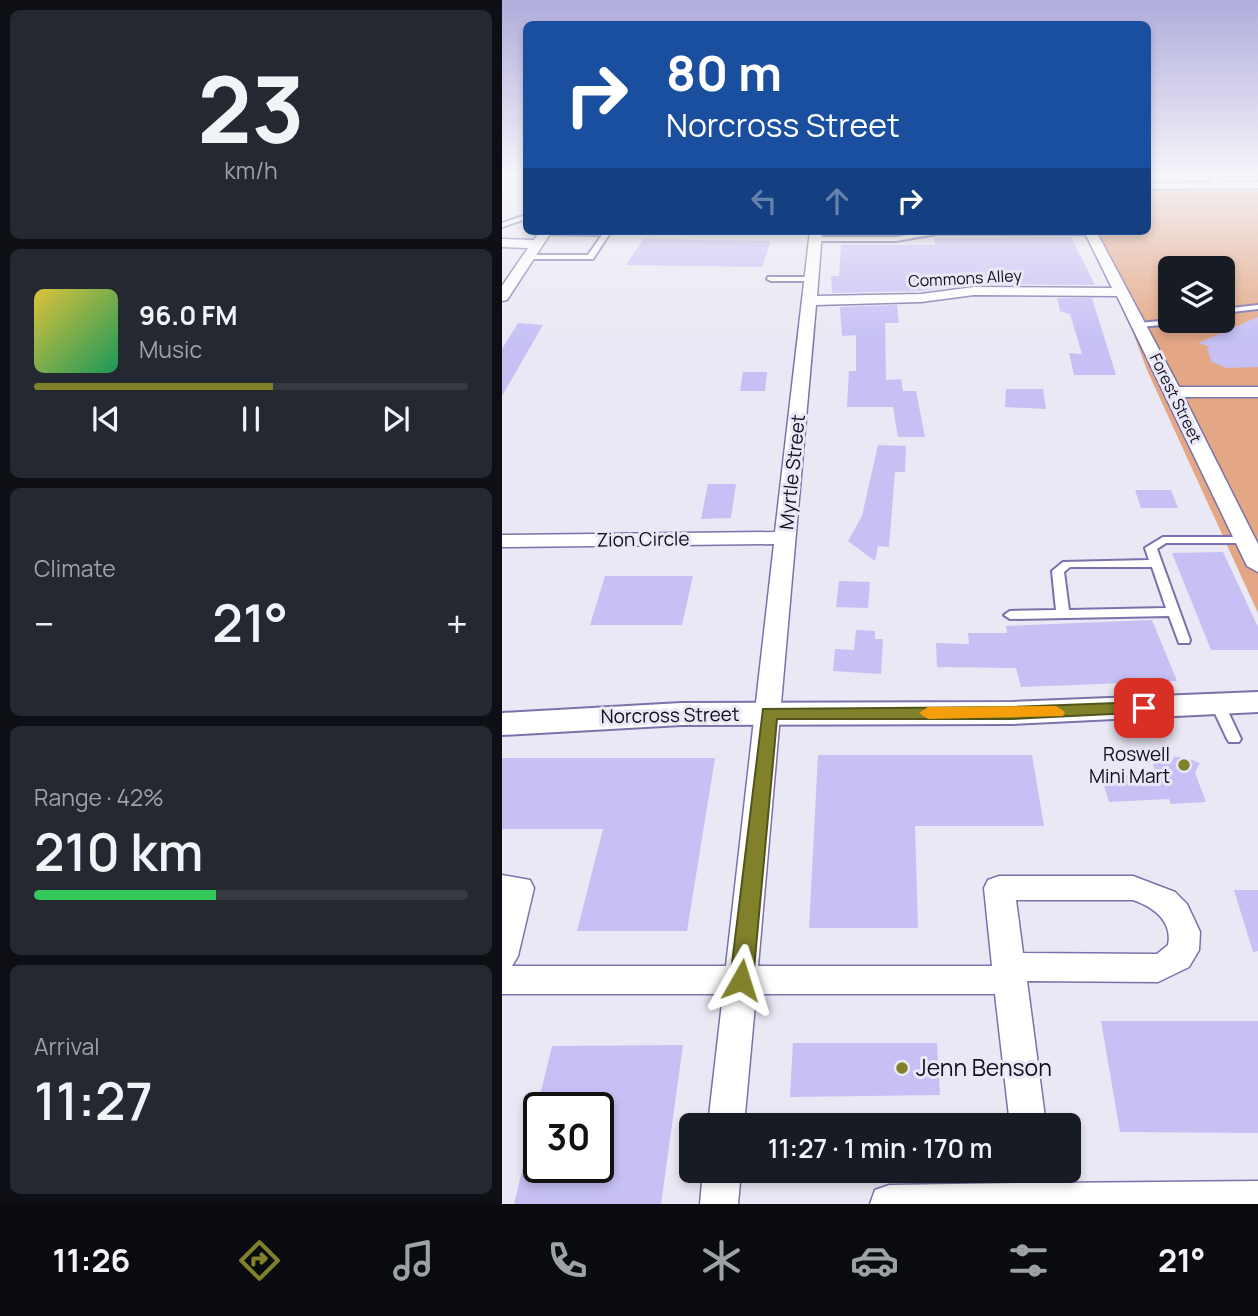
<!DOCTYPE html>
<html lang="en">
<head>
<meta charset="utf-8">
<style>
	:root { --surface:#171b24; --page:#242831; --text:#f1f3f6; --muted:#9ea1a6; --line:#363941; --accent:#80812a }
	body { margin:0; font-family:Manrope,sans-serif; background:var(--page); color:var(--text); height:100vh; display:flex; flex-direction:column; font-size:26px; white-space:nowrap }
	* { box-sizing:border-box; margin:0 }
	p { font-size:23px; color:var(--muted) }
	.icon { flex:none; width:38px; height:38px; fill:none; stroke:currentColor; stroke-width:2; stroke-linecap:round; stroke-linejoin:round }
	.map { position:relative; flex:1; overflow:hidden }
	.details { display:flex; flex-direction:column; gap:10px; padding:10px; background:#0d0f14; width:502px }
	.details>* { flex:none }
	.hud { position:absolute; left:21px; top:21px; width:628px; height:214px; border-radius:10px; box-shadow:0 4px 10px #0003; background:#1a4fa0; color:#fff; overflow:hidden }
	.controls { position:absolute; left:656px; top:256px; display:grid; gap:14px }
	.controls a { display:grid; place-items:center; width:77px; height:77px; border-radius:10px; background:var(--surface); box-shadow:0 4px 10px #0003; font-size:35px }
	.speed { position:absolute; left:21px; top:1092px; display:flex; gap:14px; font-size:35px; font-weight:700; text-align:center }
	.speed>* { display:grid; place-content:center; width:91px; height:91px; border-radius:50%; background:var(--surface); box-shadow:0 4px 10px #0003; line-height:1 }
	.speed .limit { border:4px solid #111; border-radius:10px; background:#fff; color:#111 }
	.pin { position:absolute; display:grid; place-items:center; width:60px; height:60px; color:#fff; margin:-30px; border-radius:14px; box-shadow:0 4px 10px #0006 }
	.me { position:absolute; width:77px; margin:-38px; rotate:6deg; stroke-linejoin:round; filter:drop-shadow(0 0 5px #0008) }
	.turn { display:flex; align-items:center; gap:24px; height:147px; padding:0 28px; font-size:32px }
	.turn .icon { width:91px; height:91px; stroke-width:2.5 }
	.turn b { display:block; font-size:49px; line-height:60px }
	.lanes { display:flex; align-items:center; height:66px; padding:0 28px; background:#0003; justify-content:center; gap:35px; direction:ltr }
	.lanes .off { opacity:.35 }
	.big { font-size:52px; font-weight:600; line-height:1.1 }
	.details .card { flex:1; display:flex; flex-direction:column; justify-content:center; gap:10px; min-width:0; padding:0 24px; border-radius:10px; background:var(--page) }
	.details .dial { align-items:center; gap:0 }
	.dial b { font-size:91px; line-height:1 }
	.song { display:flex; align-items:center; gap:21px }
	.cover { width:84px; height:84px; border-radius:10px; background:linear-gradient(135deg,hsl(50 70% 55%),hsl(150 70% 35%)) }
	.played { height:7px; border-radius:4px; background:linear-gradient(90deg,var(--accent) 55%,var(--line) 55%) }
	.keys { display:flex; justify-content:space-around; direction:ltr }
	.heat { display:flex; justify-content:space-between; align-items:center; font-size:38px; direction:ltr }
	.charge { height:10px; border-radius:5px; background:linear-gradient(90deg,#34c759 42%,var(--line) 0) }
	.trip { position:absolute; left:177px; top:1113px; width:402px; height:70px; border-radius:10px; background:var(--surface); box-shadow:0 4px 10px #0003; font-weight:600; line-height:70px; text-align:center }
	.tab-bar { display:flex; height:112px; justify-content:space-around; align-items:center; background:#090b0e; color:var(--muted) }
	.tab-bar .icon { width:49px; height:49px }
	.tab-bar .active { color:var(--accent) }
	.tab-bar b { font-size:32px; color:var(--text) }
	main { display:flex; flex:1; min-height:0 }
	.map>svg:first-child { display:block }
	.green { fill:#e4a785; fill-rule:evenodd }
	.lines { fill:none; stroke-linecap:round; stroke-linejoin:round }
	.stream { stroke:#fd9fcb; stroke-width:3.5 }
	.building { fill:#c6c0f5 }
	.service-casing { stroke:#7b72ab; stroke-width:4 }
	.minor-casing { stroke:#7b72ab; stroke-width:3 }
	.tertiary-casing { stroke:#7b72ab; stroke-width:4 }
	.service { fill:#fff; fill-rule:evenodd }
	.minor { fill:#fff; fill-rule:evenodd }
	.tertiary { fill:#fff; fill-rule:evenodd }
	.route { fill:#80812a; stroke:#53541b; stroke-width:2 }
	.slow { fill:#f59e0b }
	.poi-dot { fill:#80812a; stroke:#e9e8f4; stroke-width:2.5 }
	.labels { text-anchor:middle; stroke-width:6; stroke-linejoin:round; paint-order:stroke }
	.far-street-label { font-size:16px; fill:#120e23; stroke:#e9e8f4 }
	.street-label { font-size:19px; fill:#120e23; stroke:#e9e8f4 }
	.poi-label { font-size:19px; fill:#120e23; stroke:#e9e8f4; text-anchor:end }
	.near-poi-label { font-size:23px; fill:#120e23; stroke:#e9e8f4; text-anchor:start }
</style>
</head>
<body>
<main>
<section class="details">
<div class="card dial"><b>23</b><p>km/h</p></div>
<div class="card">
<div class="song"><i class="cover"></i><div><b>96.0 FM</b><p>Music</p></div></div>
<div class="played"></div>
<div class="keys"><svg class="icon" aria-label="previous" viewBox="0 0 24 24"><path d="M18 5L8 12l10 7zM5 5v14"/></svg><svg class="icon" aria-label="pause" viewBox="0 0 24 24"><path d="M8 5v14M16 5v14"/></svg><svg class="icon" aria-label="next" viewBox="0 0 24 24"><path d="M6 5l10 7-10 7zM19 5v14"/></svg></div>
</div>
<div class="card"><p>Climate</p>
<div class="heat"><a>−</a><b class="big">21°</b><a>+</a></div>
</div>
<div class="card"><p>Range · 42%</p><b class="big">210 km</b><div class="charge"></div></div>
<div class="card"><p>Arrival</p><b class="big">11:27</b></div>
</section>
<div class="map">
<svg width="756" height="1204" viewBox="0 0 756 1204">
	<rect width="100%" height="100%" fill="#e9e8f4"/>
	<path class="green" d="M646,186H756V613L645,370L593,231H646ZM668,268H721V320H668Z"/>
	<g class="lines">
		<path class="stream" d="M0,174L3,173"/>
	</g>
	<path class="building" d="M569,237L593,285L472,284L419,291L330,293L329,276H337L339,245H433L432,238Z
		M141,239L269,241L260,267L124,265Z
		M555,298H590L614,375H572L567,353L580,354L568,314L558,311Z
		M395,305L397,323H383L384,380L399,379L401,391H414L423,437H396L391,407H345L347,371H354V335L340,336L338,307Z
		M756,317V367L725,368L710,362L705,349L708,347L696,343Z
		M16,323L41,325L0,396V349Z
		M241,372H265L263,391H238Z
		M504,389H541L544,409L503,407Z
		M376,445L404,446L403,472H393L387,547L376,546L373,561L346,541L360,516Z
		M206,484H234L229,518L199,519Z
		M633,490H669L676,508H639Z
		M721,552L756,627V650H709L670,553Z
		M103,576H191L180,625H88Z
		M337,581L368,582L366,608L334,607Z
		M650,620L675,681L519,687L514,668L435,667L434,643L467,644L466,633H505L504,626Z
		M354,630L373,631V639H381L379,674L331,671L333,649L352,650Z
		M316,755H530L542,826H413L416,928H307Z
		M672,757H682L698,763L693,773L704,802L669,804L667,799L607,802L599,776L654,773L650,762L670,761Z
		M0,758H213L185,931H75L101,829H0Z
		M732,890H756V951L751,952Z
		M599,1021H756V1133L618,1132Z
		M291,1043H435L438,1095L288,1097Z
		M181,1045L159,1204H12L21,1167H96V1108H35L50,1046Z"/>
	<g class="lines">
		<defs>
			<path id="service" d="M705,173H712L720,186H716Z
				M24,215V219L0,227V223Z
				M43,231H105L108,233L91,259H24L23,257L27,255H86L100,235L41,234L40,233Z
				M428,231H591V232L588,234H434L394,241H314L311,239L314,237H394Z
				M266,277H310L314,279L310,281H269L265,279Z
				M756,305V309L721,313V309Z
				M668,320H698L694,322L637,327L633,325L637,323Z
				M661,537H743L749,540L743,543H664L655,549L688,640L687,643H677L667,616L508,619L502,615L508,611L554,610L550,571L561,562L647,560L643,548ZM568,567H650L664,608L567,610L562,572Z
				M716,700L721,702L723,705L739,739L737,742H727L725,739L709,705L711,702Z"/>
			<path id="minor" d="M756,182V188L646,189V183Z
				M38,231H50L5,300L0,301V286L26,248L0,247V239L32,240Z
				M308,231H320L315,296L419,294L472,287L610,288L582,231H594L677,387H756V397H682L756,544V572L745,566L615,296L472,295L419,302L314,305L256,966H490L482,888L486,880L497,876H631L673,892L685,904L698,932L697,950L687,967L656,982L525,981L544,1125H508L493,994H254L242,1125H206L221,994H0V875L28,880L32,888L16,956L10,966H224L272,544L0,547V535L273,532ZM514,900H631C652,907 671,922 666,945L655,954L521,953Z
				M201,1171H239L236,1204H198Z
				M513,1171H551L553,1183L756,1181V1204H368L373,1190L387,1185L514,1183Z"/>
			<path id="tertiary" d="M756,692V712L510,724L179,725L0,735V713L179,703L510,702Z"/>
		</defs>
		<use href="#service" class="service-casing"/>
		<use href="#minor" class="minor-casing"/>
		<use href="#tertiary" class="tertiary-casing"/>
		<use href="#service" class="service"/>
		<use href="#minor" class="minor"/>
		<use href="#tertiary" class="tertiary"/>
	</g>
	<linearGradient id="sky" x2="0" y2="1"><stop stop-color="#b0acdc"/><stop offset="0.51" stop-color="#f5f5fa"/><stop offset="1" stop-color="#f5f5fa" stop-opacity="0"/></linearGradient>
	<rect width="756" height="342" fill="url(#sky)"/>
	<path class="route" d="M642,702L651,708L649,712L510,719H275L251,980L247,987L239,990L231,987L228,980L261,709L510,707Z"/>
	<path class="slow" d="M554,706L563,712L561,716L426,719L417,713L426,707Z"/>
	<g class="poi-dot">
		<circle cx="682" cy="765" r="7"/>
		<circle cx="400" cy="1068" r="7"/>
	</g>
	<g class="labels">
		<g class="far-street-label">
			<text transform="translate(463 278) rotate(-3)" y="6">Commons Alley</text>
			<text transform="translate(674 398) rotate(64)" y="6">Forest Street</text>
		</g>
		<g class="street-label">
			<text transform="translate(290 472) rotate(-84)" y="7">Myrtle Street</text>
			<text transform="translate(141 539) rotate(-1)" y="7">Zion Circle</text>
			<text transform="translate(168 715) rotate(-1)" y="7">Norcross Street</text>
		</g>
		<g class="poi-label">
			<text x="668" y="761">Roswell<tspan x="668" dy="22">Mini Mart</tspan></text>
		</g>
		<g class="near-poi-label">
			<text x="414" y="1076">Jenn Benson</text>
		</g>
	</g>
</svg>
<div class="controls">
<a><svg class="icon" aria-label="layers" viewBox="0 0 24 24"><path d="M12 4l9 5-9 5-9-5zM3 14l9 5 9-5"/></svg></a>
</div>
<div class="speed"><div class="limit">30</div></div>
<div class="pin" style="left:642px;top:708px;background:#d93025"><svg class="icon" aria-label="arrive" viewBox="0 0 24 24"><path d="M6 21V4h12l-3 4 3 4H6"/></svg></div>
<svg class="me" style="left:239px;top:980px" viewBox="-20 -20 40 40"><path d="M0-17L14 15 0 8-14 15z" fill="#80812a" stroke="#fff" stroke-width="4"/></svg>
<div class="trip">11:27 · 1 min · 170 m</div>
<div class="hud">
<div class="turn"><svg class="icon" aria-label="right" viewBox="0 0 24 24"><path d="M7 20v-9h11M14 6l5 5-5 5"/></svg><div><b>80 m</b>Norcross Street</div></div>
<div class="lanes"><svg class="icon off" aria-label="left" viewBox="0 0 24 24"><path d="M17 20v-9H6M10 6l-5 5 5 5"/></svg><svg class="icon off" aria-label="ahead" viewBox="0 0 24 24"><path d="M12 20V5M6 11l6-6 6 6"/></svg><svg class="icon" aria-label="right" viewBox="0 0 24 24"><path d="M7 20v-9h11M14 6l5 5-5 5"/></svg></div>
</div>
</div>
</main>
<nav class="tab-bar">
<b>11:26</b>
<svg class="icon active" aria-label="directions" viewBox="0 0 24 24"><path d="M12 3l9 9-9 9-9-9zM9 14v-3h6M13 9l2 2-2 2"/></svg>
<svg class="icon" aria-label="music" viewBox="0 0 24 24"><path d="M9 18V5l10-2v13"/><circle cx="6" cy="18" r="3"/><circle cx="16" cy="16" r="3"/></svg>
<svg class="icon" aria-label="phone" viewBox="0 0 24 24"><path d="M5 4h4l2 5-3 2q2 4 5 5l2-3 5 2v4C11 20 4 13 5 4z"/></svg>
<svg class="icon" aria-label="climate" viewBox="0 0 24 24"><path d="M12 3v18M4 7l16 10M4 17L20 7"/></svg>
<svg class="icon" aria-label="car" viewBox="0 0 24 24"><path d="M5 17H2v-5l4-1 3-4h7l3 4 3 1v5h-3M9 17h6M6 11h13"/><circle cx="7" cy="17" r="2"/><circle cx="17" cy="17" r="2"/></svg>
<svg class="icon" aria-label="filters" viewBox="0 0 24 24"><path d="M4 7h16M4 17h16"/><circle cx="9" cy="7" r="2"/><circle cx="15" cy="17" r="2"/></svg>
<b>21°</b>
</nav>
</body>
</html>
